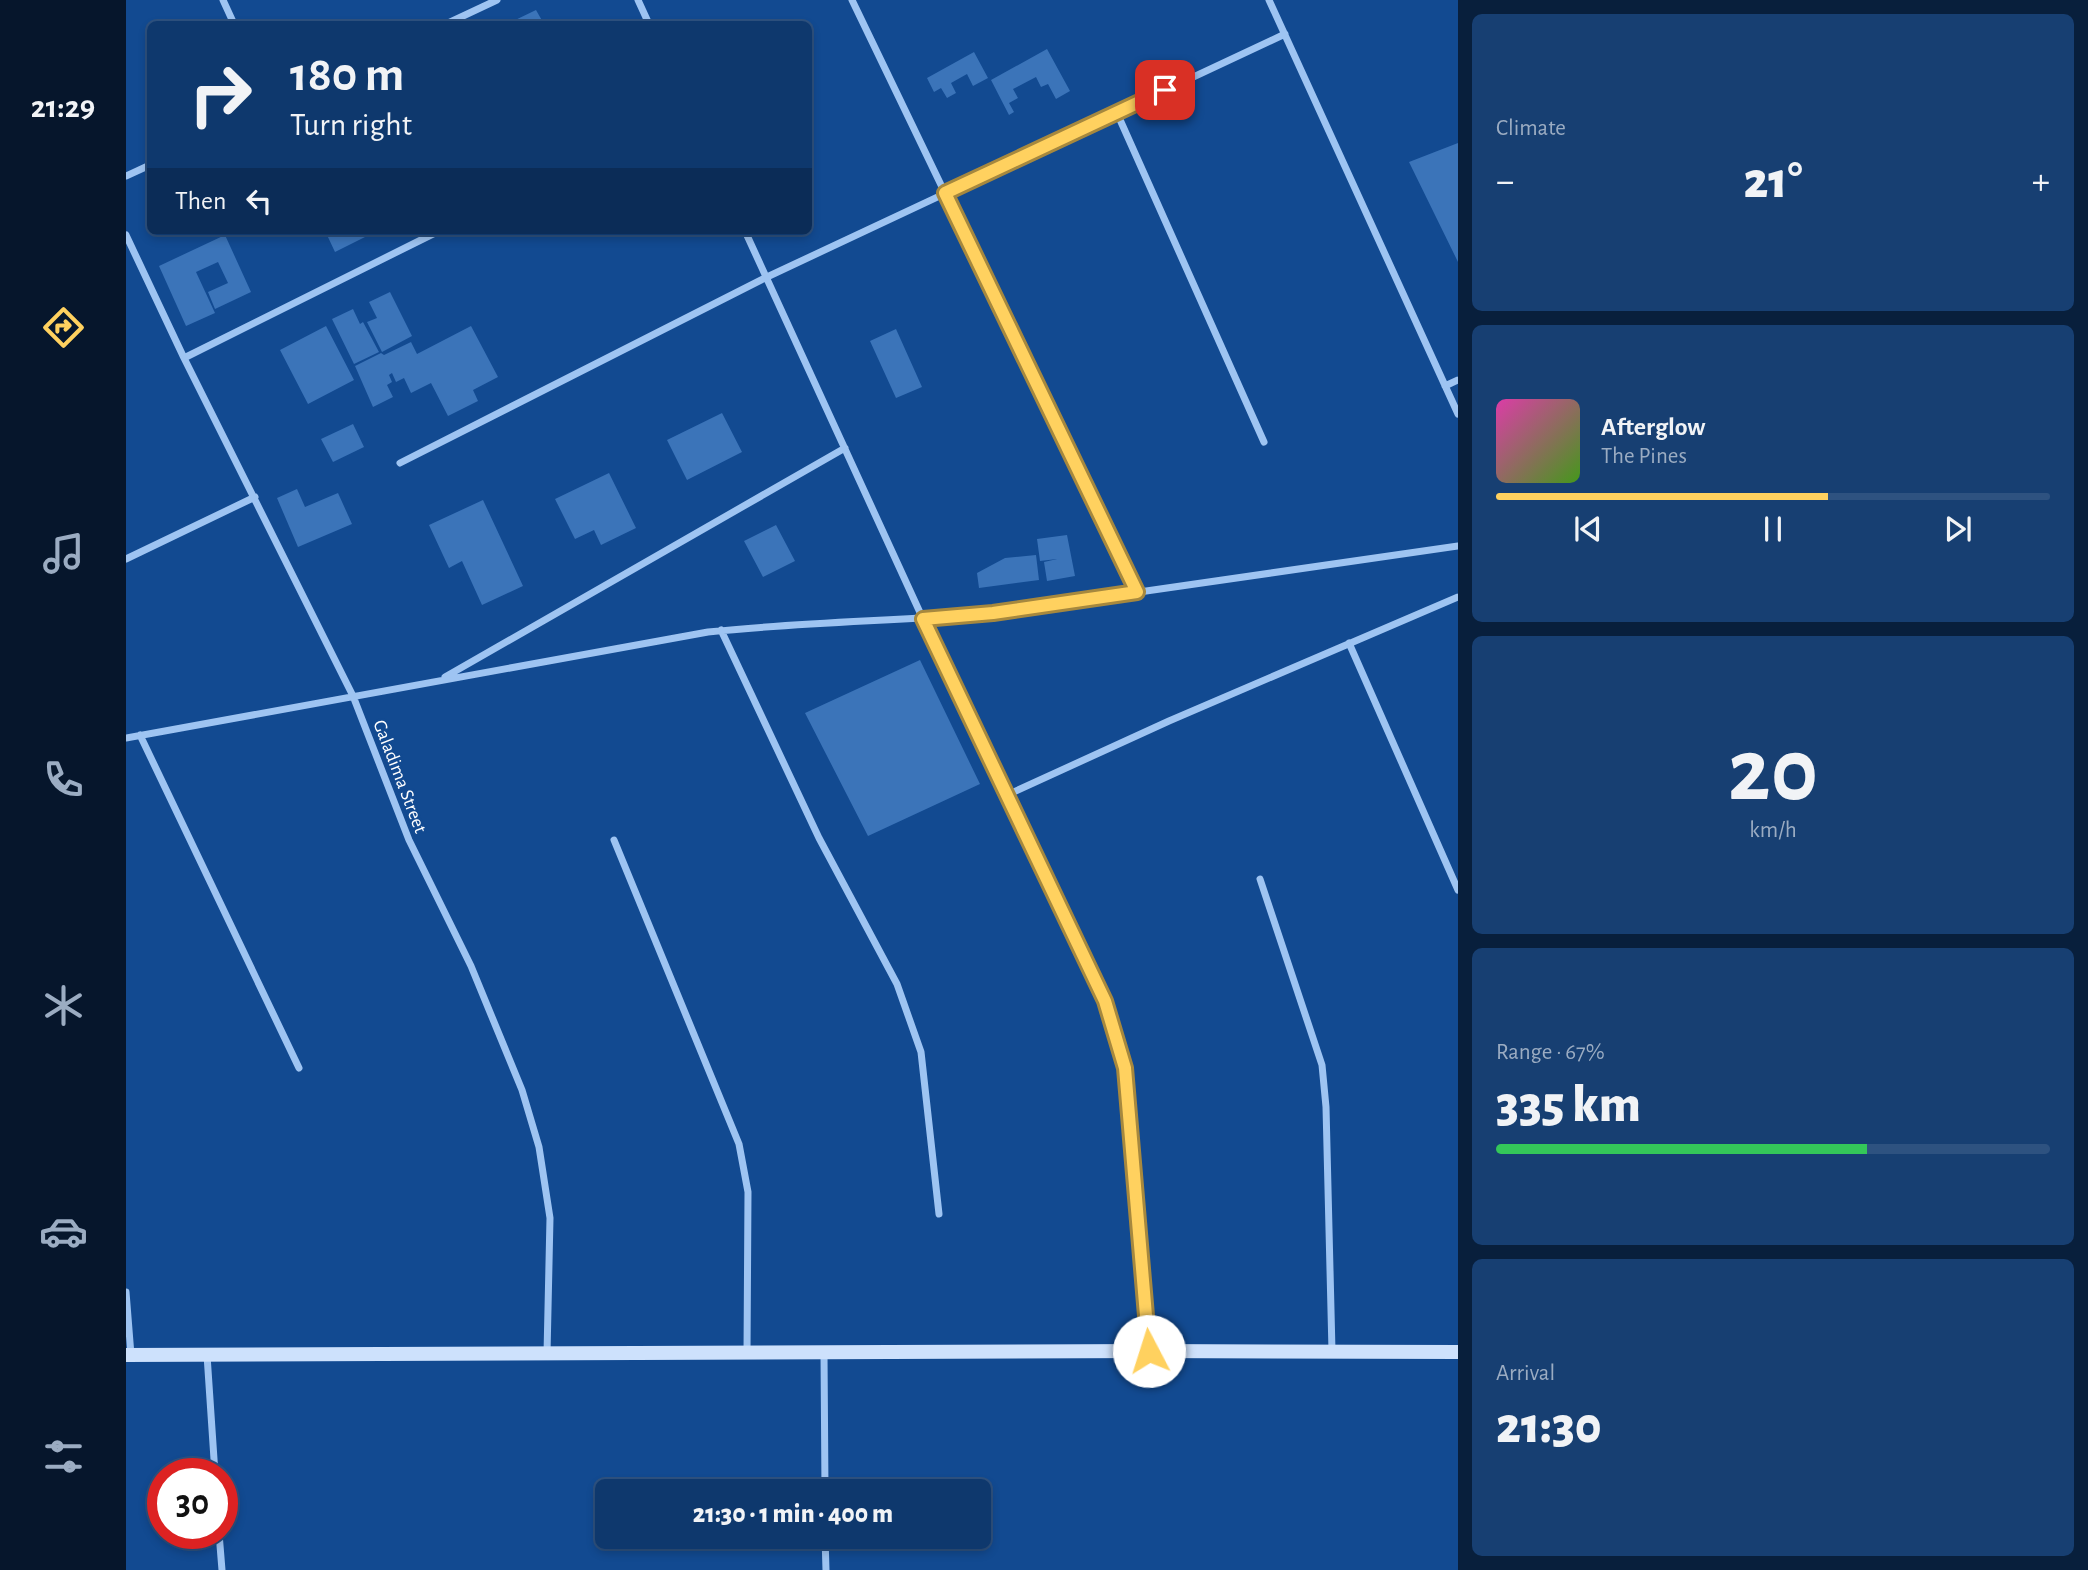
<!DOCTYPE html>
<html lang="en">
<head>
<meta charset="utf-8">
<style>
	:root { --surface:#0e386d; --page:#173f72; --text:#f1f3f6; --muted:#9bacc2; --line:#2e5280; --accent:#ffd15f }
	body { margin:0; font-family:"Alegreya Sans",sans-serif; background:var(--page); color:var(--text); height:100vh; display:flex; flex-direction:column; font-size:26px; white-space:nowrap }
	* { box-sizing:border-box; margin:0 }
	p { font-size:23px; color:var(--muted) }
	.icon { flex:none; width:38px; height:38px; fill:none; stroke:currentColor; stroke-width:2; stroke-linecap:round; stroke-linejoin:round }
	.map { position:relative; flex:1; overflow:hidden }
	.sheet { display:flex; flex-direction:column; gap:14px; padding:14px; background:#081f3c; width:630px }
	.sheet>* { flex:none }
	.hud { position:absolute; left:21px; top:21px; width:665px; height:214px; border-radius:10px; box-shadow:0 4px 10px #0003,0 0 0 2px var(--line); background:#0e386d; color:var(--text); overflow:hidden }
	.speed { position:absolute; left:21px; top:1458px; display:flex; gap:14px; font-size:35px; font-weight:700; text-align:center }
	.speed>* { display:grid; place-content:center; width:91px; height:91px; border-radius:50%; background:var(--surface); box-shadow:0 4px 10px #0003,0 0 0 2px var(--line); line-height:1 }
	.speed .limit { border:10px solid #d22; background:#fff; color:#111 }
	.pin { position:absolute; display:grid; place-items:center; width:60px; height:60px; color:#fff; margin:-30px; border-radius:14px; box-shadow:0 4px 10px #0006 }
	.me { position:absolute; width:77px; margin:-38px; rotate:355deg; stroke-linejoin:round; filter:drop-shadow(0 0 5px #0008) }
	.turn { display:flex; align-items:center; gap:24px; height:147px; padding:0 28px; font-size:32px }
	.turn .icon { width:91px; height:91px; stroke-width:2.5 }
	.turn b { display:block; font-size:49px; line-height:60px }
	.then { display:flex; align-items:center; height:66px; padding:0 28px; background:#0003; gap:14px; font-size:26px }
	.big { font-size:52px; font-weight:800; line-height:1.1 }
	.sheet .widget { flex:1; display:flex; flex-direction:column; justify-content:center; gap:10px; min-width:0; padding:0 24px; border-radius:10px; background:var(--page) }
	.sheet .dial { align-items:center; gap:0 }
	.dial b { font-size:91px; line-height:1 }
	.song { display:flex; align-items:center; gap:21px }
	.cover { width:84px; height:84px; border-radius:10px; background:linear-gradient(135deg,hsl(320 70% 55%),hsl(100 70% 35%)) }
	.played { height:7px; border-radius:4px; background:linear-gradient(90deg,var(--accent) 60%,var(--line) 60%) }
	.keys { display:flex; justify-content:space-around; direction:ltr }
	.heat { display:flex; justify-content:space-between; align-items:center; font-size:38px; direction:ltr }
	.charge { height:10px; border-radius:5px; background:linear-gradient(90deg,#34c759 67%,var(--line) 0) }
	.trip { position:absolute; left:469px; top:1479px; width:396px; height:70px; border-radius:10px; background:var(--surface); box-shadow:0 4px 10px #0003,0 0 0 2px var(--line); font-weight:800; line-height:70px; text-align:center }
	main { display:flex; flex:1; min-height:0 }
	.dock { display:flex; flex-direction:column; width:126px; justify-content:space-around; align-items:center; background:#06162c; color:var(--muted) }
	.dock .icon { width:49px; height:49px }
	.dock .active { color:var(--accent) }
	.dock b { font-size:32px; color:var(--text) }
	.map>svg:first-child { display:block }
	.building { fill:#3b74b9 }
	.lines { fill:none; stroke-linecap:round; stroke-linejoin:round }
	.street { stroke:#9ec4f2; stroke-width:7 }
	.secondary { stroke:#cde1fc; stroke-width:14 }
	.route-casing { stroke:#a6883e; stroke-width:18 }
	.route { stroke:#ffd15f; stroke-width:12 }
	.labels { text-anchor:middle; stroke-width:5; stroke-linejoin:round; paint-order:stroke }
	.street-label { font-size:19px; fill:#fff; stroke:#124a91 }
</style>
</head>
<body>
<main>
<nav class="dock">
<b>21:29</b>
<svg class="icon active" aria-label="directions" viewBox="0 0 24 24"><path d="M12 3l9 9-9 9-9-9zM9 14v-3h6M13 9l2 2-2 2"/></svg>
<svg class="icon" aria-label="music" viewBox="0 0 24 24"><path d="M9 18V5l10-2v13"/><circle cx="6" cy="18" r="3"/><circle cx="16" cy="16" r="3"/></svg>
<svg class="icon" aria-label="phone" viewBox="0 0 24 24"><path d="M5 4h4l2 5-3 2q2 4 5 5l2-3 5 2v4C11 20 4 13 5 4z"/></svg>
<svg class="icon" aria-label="climate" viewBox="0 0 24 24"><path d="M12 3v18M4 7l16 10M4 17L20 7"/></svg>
<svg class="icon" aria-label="car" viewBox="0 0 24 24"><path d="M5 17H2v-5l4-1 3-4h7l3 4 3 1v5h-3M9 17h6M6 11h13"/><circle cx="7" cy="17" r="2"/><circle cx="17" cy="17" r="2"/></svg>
<svg class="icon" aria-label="filters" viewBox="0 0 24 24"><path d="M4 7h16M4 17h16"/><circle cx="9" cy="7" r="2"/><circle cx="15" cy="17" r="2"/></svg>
</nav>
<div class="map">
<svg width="1332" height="1570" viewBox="0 0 1332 1570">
	<rect width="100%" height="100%" fill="#124a91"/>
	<path class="building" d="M410,10L418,24H381Z
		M921,49L944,91L930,99L922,84L915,87L910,77L887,89L892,98L883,103L888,112L883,115L865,80Z
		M848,52L862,78L847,86L841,74L825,83L830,93L821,98L815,88L808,92L801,78Z
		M1332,143V262L1283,162Z
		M208,231H236L239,237L209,252L201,235Z
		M99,235L125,292L89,309L82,292L102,283L92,262L70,272L89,313L60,326L33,266Z
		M264,292L286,336L256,352L241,322L251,318L243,302Z
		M227,309L234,324L237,322L253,352L228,364L206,319Z
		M200,326L228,380L182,404L154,350Z
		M345,326L372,377L347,390L352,401L322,416L305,383L285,393L278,378L270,382L266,373L263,375L266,382L261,385L267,397L247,407L229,366L255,353L258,355L285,342L291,354Z
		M770,329L796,387L770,398L744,341Z
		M596,413L616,452L561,480L541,440Z
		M227,424L238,447L207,462L195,439Z
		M483,473L510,528L475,545L468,530L449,539L429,499Z
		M171,489L179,507L212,493L226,524L172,547L151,498Z
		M357,500L397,586L356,605L336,561L323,568L303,525Z
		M650,525L669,561L637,577L618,541Z
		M941,535L949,576L921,581L918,562L931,559L914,561L911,539Z
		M910,555L913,580L853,588L851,573L879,558Z
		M794,660L854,784L742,836L679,713Z"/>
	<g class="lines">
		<path class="street" d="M97,0L108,24
			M512,0L523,24
			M726,0L1011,592
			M1143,0L1332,414
			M320,24L371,0
			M991,113L1138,442
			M0,176L24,165
			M619,231L797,619L979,1001L999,1068L1023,1350
			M0,235L58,358L227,696L283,840L345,966L396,1090L413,1147L424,1218L421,1354
			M58,358L313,231
			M1319,386L1332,380
			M274,463L641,277L1159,34
			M0,559L129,497
			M595,630L693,838L771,984L795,1052L813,1214
			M1223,643L1332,890
			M319,677L719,448
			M14,735L173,1068
			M0,738L582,632C677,622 772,621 868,613L1332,546
			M881,795L1043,721L1332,597
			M488,840L613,1144L622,1192L621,1353
			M1134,879L1196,1065L1200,1107L1206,1351
			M0,1292L5,1355
			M698,1353L699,1491
			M81,1355L89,1474
			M93,1533L96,1570
			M699,1536L700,1570"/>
		<path class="secondary" d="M0,1355L1023,1351L1332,1352"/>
	</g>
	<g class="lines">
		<defs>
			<path id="route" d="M1023,1351L999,1068L979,1001L797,619L867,613L1011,592L819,193L1039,90"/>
		</defs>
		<use href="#route" class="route-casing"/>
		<use href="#route" class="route"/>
	</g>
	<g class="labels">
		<g class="street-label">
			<text transform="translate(275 776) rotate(69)" y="7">Galadima Street</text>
		</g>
	</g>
</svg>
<div class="speed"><div class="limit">30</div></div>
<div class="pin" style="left:1039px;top:90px;background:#d93025"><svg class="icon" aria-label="arrive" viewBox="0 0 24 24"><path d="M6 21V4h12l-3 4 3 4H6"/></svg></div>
<svg class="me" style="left:1023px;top:1351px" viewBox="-20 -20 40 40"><circle r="19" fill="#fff"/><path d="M0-13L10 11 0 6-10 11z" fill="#ffd15f"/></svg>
<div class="trip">21:30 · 1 min · 400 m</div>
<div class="hud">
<div class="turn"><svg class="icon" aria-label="right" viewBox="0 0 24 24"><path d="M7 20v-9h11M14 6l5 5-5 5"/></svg><div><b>180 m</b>Turn right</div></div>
<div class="then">Then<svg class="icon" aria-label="left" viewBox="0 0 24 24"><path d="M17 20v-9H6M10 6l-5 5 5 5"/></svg></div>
</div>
</div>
<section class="sheet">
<div class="widget"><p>Climate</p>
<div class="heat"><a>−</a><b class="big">21°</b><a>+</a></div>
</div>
<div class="widget">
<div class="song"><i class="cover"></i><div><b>Afterglow</b><p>The Pines</p></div></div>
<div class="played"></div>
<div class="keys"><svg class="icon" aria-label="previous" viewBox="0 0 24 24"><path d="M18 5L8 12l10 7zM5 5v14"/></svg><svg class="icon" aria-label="pause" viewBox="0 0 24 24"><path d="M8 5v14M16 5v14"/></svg><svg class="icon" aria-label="next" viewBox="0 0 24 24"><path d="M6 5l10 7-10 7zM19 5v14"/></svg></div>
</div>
<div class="widget dial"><b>20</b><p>km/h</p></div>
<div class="widget"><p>Range · 67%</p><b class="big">335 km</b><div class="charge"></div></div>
<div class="widget"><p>Arrival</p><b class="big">21:30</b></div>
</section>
</main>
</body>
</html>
